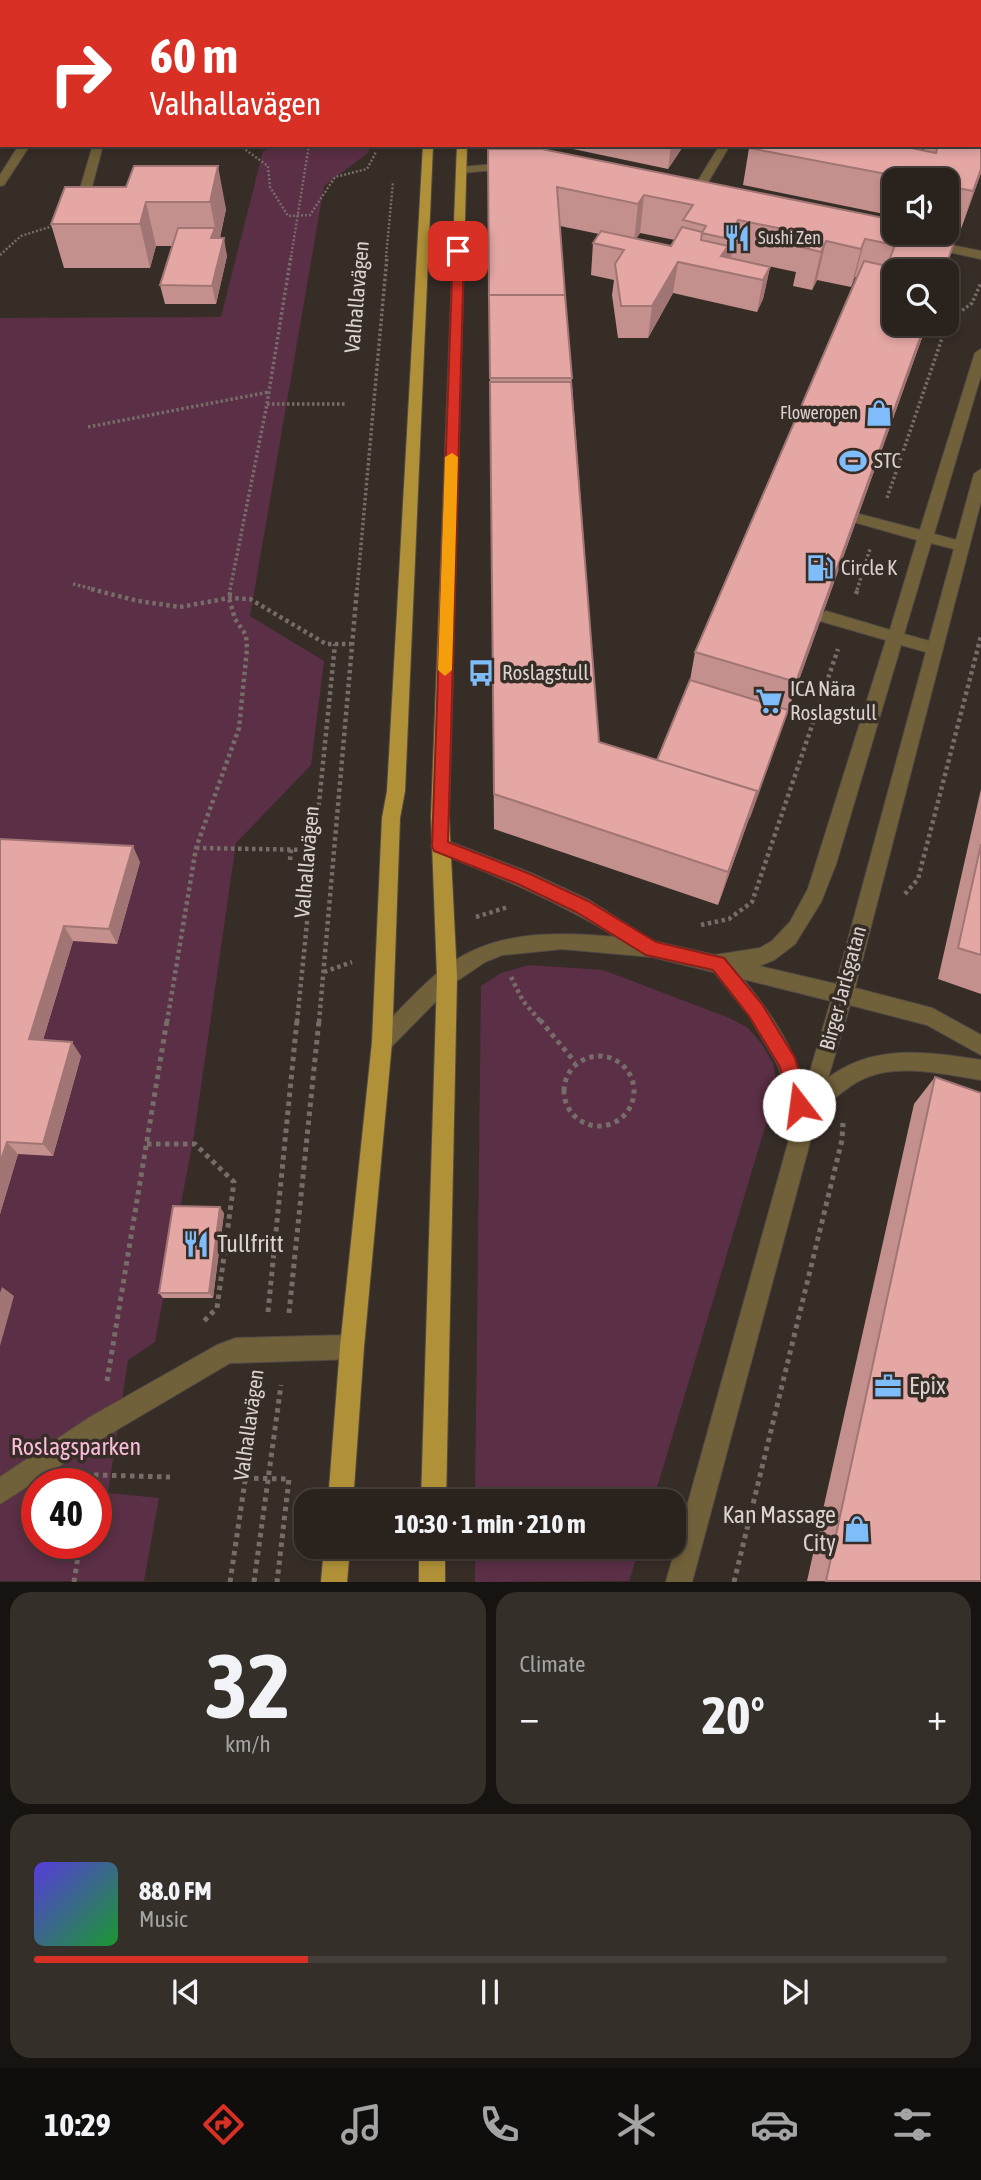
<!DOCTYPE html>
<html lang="en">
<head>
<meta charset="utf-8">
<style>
	:root { --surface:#29221d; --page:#352f2a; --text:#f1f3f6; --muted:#a5a4a4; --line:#453f3b; --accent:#d93025 }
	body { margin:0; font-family:"Asap Condensed",sans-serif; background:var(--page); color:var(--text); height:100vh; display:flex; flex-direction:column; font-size:26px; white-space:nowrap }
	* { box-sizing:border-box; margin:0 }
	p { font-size:23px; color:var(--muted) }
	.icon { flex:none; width:38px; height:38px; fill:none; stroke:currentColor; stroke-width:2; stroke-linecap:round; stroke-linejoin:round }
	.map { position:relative; height:1582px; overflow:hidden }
	.drawer { display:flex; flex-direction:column; gap:10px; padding:10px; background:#171310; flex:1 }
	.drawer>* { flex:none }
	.guide { position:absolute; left:0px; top:0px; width:982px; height:147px; box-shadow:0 4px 10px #0003,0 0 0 2px var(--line); background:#d93025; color:#fff; overflow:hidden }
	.fabs { position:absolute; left:882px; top:168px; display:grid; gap:14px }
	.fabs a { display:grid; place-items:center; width:77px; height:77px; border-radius:14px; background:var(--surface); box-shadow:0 4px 10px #0003,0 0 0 2px var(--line); font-size:35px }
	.speed { position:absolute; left:21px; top:1468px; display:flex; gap:14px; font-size:35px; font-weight:700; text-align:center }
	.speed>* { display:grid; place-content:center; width:91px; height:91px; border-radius:50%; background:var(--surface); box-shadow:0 4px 10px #0003,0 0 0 2px var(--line); line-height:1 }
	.speed .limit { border:10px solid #d22; background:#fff; color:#111 }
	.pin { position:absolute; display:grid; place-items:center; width:60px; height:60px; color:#fff; margin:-30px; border-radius:14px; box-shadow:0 4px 10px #0006 }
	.me { position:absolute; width:77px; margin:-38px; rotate:345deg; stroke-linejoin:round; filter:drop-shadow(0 0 5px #0008) }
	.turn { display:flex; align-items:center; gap:24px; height:147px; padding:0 35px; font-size:32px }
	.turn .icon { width:91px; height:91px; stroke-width:2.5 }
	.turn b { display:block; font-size:49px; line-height:60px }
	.big { font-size:52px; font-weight:700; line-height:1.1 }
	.drawer .widget { flex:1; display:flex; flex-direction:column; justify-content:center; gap:10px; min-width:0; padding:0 24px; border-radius:21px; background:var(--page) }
	.drawer .dial { align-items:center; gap:0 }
	.dial b { font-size:91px; line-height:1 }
	.song { display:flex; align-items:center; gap:21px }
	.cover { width:84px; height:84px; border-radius:10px; background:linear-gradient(135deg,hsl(250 70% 55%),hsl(130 70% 35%)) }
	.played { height:7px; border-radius:4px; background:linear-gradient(90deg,var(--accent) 30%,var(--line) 30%) }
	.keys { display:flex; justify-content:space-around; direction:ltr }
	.heat { display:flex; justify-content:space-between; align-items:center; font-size:38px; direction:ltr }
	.drawer .tiles { flex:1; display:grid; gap:10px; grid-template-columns:1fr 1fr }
	.widget:last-child { grid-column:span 2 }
	.trip { position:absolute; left:294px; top:1489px; width:392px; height:70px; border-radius:21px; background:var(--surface); box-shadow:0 4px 10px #0003,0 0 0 2px var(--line); font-weight:700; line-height:70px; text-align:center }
	.dock { display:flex; height:112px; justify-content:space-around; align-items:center; background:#100e0c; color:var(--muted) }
	.dock .icon { width:49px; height:49px }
	.dock .active { color:var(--accent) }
	.dock b { font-size:32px; color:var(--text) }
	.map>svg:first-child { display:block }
	.green { fill:#5b2f46; fill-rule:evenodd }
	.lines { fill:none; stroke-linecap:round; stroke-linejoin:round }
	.minor-casing { stroke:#544b45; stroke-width:2 }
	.major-casing { stroke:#544b45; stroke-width:2 }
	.path-far3 { stroke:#766d68; stroke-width:2.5; stroke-dasharray:2 2; stroke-linecap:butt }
	.path-far2 { stroke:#766d68; stroke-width:3.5; stroke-dasharray:2.5 2.5; stroke-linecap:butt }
	.path-far1 { stroke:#766d68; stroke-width:4.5; stroke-dasharray:3.5 3.5; stroke-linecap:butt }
	.path { stroke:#766d68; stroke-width:5; stroke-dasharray:4.5 4.5; stroke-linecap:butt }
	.minor { fill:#71613a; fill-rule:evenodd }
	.major { fill:#b19138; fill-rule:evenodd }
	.wall { fill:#c4908d; fill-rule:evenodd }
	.shaded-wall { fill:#a07573 }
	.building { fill:#e4a7a4; stroke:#a07573; stroke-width:2 }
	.route { fill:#d93025; stroke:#8d1f18; stroke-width:2 }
	.slow { fill:#f59e0b }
	.labels { text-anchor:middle; stroke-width:7; stroke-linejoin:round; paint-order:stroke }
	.far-poi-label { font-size:18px; fill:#d9d2ce; stroke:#372d27; text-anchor:start }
	.street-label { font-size:21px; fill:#d9d2ce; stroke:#372d27 }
	.poi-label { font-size:21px; fill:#d9d2ce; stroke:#372d27; text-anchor:start }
	.near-poi-label { font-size:24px; fill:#d9d2ce; stroke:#372d27; text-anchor:start }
	.near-park-label { font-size:24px; fill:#fbbcda; stroke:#372d27 }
</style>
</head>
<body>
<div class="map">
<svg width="981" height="1582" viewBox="0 0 981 1582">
	<rect width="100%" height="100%" fill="#372d27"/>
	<path class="green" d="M274,145H370L369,152L324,186L250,616L324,661L311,765L236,843L194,1135L155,1342L128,1360L108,1493L159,1498L144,1581H0V318L221,317L263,151ZM37,1484H96V1544H37Z
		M529,965L603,970L727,1017L747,1027L761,1043L773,1063L777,1087L653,1501H475L481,986L501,973Z
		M475,1547H640L629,1581L475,1582Z"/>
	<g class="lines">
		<defs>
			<path id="minor" d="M0,0H7L0,4Z
				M142,0H152L142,2Z
				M187,0H197V2H187Z
				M641,0H654L655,2H643Z
				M0,121H2L0,128Z
				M19,145H30L4,185L0,186V175Z
				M93,145H103L86,209L80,212L74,209Z
				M486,145H502L529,156L524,159Z
				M720,145H730L698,199H690L688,197Z
				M510,163L514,164V168L461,173L456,170L461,167Z
				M930,241L981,251V259L926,247V243Z
				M981,349V375L934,534L956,540L974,474L981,469V501L855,988L932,1008L981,1035V1055L927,1025L850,1005L828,1078C874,1043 928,1052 981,1060V1080C942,1074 894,1061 857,1082C843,1090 831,1102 818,1112L692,1582H666L793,1125L779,1067L749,1016L714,972L652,957L562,949L502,955L485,962L454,983L389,1049L382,1051L375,1049L372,1042L375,1035C396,1014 417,990 440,971C492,929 554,932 616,937C558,901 497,876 434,851L431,846L434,841L440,838L531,873L589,900L653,941L715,955L760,948L772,941L790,922L808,889L886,640L820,621L818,617L826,611L890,630L917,540L854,522L852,519L859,514L920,530L975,353ZM931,543L954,549L929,641L904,634ZM901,645L926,652L836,984L759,966L774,960L795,944L821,902L836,864ZM743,979L831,1001L805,1088C794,1047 770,1012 743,979Z
				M352,1335L360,1339L364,1347L360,1355L352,1359L230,1363L108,1435L0,1504V1477L90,1417L217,1345L236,1338Z"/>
			<path id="major" d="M433,0H443V2H433Z
				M458,0H468V2H458Z
				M423,145H433L405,791L400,818L392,1042L364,1347L353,1502H328L340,1347L372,1042L382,818L387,791Z
				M457,145H467L449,816L457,977L446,1502H421L437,977L431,816Z
				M324,1547H350L347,1582H321Z
				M419,1547H445V1582H419Z"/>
		</defs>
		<use href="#minor" class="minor-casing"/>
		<use href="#major" class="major-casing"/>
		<path class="path-far3" d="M846,0L856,2
			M239,145L268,166L270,187L288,216L310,215L335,177L367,169L376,152
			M0,255L21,236L56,225
			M291,257L309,145
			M386,257L393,182"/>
		<path class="path-far2" d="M267,404H345
			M88,427L269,392
			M887,498L948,321L972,303L981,283
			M73,584L97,590
			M230,590L267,404L291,256
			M357,590L387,256
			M857,590L870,549"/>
		<path class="path-far1" d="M91,589L138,601L180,607L229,598L250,599L326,644H351
			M856,594L858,589
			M196,848L315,850
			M290,860L291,849
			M905,894L918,879L981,636
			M476,917L508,907
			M701,925L729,919L752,902L838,649
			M324,972L352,962
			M511,977L523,1001L541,1022
			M167,1022L196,848L239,728L247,649L246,635L235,619L229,598L231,589
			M297,1022L335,644
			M319,1022L357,589"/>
		<path class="path" d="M540,1020L575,1062
			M564 1091a35 35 0 1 1 70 0a35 35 0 1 1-70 0Z
			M147,1144H195L234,1182L217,1308L203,1322
			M268,1312L297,1020
			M289,1313L319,1020
			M107,1381L167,1020
			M94,1475L170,1477
			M236,1478L289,1479L277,1582
			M74,1582L80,1544
			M230,1582L259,1387
			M254,1582L281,1385
			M734,1582L842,1140L843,1123"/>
		<use href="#minor" class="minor"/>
		<use href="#major" class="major"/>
	</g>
	<path class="wall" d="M489,0H599V2H489Z
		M668,0H731L732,2H669Z
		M943,0H981V173L961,229L947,226V180H894V216L743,185L749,148L924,150L925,145H980V2H954Z
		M554,145H684L668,169Z
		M488,149L894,220L927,324L718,905L494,829ZM560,226L599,234L593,243L591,275L614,280L612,295L618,338H648L673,293L757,312L763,299L770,267L731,258L796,272L793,286L812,290L817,280L851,287L855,277L857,278L695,652L690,680L657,760L599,742ZM640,233L675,240L671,246L636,239Z
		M134,166L226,209L220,238L227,256L216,304H165L160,285L172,246H156L150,268H64L51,224L126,187Z
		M981,789V994L938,979Z
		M0,839L140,862L117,944L73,941L43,1040L81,1056L53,1156L18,1154L0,1214Z
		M935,1077L981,1581H807L914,1104Z
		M224,1213L213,1298H163L159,1293Z"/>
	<path class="shaded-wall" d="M92,0H115V2H92Z
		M266,0H279L278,2H265Z
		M830,0H843L842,2H828Z
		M671,145H684L668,169Z
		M218,166L226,209L218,246L211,238L215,228L210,202Z
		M981,169V173L961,229L973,191Z
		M644,195L640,233L634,242L638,204Z
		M146,202L156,246L150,268L140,224Z
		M738,220L731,258L725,272H724L729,239Z
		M224,238L227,256L216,304L212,286Z
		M865,239L855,277L851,287L861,249Z
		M826,241L817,280L812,290L821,252Z
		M728,246L724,272L721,256Z
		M678,262L673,293L648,338L652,306Z
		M770,267L763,299L757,312L763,280Z
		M925,324H927L718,905L728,872L788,710L796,682Z
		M133,846L140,862L117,944L109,929Z
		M64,926L73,941L39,1053L29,1039Z
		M72,1042L81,1056L53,1156L43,1144Z
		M7,1142L18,1154L0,1214V1163Z
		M220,1207L224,1213L213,1298L209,1293Z
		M2,1287L14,1296L0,1346V1293Z"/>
	<path class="building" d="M42,0H92V2H41Z
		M195,0H266L265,2H194Z
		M489,0H531V2H489Z
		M599,0H637L638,2H599Z
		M680,0H731L732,2H681Z
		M770,0H830L828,2H769Z
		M883,0H935L945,2H882Z
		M959,0L981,1V169L973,191L947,186V180H918L749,148L751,145H897L936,153L938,145H980V2H958Z
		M488,149H542L894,220V233H947V230L958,232L944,271H894V324H925L796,682L695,652L864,261L887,266L895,245L865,239L861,249L826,241L821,252L801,247L808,234L738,220L729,239L702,233L706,226L683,220L693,205L644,195L638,204L557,187L565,295H489V299Z
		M134,166H218L210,202H146L140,224H51L65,187H126Z
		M682,227L702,232L701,240L728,246L721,256L770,267L763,280L678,262L652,306H621L615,264L624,250L593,243L601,231L671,246Z
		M178,228H215L211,238H224L212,286L160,285Z
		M489,295H565L572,378H490Z
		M490,382H571L599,742L757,791L728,872L494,794Z
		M690,680L788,710L749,818L757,791L657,760Z
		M0,839L133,846L109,929L64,926L29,1039L72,1042L43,1144L7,1142L0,1163Z
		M981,844V955L958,948Z
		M935,1077L981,1093V1581H826Z
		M173,1206L220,1207L209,1293H159Z"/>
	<path class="route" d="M458,248L464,251L448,842L530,874L588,901L656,942L724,958L762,1004L795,1058L808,1105L806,1111L799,1114L792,1111L780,1067L749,1016L713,970L646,955L576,912L518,884L434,851L432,846L453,251Z"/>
	<path class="slow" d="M452,453L458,457L452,670L445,676L438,670L445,457Z"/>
	<defs>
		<symbol id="restaurant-bare" viewBox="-9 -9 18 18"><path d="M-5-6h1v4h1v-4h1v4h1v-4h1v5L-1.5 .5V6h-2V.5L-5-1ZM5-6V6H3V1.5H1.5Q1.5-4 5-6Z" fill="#7fbdfa" stroke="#372d27" stroke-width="2.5" paint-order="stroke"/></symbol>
		<symbol id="shop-bare" viewBox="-9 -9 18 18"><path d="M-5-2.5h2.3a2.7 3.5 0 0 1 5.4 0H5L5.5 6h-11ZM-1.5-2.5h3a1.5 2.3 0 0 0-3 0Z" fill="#7fbdfa" stroke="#372d27" stroke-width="2.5" paint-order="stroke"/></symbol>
		<symbol id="stadium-bare" viewBox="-9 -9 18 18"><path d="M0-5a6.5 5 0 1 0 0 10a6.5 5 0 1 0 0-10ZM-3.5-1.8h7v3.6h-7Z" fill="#7fbdfa" stroke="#372d27" stroke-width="2.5" paint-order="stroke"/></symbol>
		<symbol id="fuel-bare" viewBox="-9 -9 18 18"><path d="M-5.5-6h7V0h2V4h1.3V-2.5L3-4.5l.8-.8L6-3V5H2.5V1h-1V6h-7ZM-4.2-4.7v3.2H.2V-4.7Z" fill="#7fbdfa" stroke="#372d27" stroke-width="2.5" paint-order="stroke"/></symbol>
		<symbol id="bus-bare" viewBox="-9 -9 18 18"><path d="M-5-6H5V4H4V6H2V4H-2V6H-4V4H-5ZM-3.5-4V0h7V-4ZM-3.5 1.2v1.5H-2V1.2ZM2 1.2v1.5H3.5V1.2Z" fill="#7fbdfa" stroke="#372d27" stroke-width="2.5" paint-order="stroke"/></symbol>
		<symbol id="supermarket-bare" viewBox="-9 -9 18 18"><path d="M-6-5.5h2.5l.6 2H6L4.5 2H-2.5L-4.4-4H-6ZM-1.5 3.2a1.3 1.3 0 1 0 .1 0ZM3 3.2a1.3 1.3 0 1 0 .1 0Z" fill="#7fbdfa" stroke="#372d27" stroke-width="2.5" paint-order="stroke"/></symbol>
		<symbol id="office-bare" viewBox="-9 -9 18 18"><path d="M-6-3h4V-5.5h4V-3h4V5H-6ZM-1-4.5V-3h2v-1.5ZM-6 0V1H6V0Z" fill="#7fbdfa" stroke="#372d27" stroke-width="2.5" paint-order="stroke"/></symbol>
	</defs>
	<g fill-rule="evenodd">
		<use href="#restaurant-bare" x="718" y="219" width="38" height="38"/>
		<use href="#shop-bare" x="860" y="394" width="38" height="38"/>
		<use href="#stadium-bare" x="834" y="442" width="38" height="38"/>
		<use href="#fuel-bare" x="801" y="549" width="38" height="38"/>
		<use href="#bus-bare" x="462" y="654" width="38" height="38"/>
		<use href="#supermarket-bare" x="750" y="682" width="38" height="38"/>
		<use href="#restaurant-bare" x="177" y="1225" width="38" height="38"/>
		<use href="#office-bare" x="869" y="1367" width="38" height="38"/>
		<use href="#shop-bare" x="838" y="1510" width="38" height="38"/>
	</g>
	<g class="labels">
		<g class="far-poi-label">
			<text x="758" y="244">Sushi Zen</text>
			<text x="858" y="419" text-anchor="end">Floweropen</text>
		</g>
		<g class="street-label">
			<text transform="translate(357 297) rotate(-85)" y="7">Valhallavägen</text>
			<text transform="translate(307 862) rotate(-85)" y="7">Valhallavägen</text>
			<text transform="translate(843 988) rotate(-75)" y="7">Birger Jarlsgatan</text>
			<text transform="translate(249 1425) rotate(-82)" y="7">Valhallavägen</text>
		</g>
		<g class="poi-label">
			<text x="874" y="468">STC</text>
			<text x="841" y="575">Circle K</text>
			<text x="502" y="680">Roslagstull</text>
			<text x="790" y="696">ICA Nära<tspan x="790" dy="24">Roslagstull</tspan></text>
		</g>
		<g class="near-poi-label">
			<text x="217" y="1252">Tullfritt</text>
			<text x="909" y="1394">Epix</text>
			<text x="836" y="1523" text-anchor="end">Kan Massage<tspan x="836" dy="28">City</tspan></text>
		</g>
		<g class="near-park-label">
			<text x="76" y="1455">Roslagsparken</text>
		</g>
	</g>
</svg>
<div class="fabs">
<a><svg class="icon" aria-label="sound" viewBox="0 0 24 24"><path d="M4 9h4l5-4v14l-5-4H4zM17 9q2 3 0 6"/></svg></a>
<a><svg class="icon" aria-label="search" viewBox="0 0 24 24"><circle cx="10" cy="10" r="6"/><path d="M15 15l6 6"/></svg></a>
</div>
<div class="speed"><div class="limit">40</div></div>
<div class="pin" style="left:458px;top:251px;background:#d93025"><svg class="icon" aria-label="arrive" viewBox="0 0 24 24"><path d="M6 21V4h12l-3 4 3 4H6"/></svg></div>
<svg class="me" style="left:799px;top:1105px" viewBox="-20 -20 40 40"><circle r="19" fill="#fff"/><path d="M0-13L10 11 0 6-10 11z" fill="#d93025"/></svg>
<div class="trip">10:30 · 1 min · 210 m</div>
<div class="guide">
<div class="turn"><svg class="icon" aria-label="right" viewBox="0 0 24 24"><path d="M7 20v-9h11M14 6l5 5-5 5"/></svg><div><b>60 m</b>Valhallavägen</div></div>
</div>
</div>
<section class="drawer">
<div class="tiles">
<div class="widget dial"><b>32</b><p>km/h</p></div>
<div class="widget"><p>Climate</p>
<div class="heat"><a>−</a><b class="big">20°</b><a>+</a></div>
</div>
<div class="widget">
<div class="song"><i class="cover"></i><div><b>88.0 FM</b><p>Music</p></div></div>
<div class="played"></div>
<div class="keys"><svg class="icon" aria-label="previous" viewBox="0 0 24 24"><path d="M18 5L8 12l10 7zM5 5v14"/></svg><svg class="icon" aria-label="pause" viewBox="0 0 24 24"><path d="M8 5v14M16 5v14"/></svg><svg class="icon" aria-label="next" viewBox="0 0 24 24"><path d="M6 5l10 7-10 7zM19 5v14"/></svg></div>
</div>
</div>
</section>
<nav class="dock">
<b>10:29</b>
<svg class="icon active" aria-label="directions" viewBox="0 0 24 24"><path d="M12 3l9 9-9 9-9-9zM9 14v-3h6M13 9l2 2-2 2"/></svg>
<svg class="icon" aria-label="music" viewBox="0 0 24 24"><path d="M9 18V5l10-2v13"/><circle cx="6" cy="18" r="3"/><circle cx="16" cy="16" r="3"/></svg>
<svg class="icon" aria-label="phone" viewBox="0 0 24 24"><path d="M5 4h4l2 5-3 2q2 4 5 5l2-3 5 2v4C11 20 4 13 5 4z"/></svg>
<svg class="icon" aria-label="climate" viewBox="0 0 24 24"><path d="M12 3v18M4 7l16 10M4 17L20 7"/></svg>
<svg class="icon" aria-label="car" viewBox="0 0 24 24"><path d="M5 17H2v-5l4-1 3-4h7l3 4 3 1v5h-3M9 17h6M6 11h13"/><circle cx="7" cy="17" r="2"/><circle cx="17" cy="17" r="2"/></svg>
<svg class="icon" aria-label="filters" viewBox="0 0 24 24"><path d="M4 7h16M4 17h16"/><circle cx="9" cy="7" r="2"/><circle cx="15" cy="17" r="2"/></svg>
</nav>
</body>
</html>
